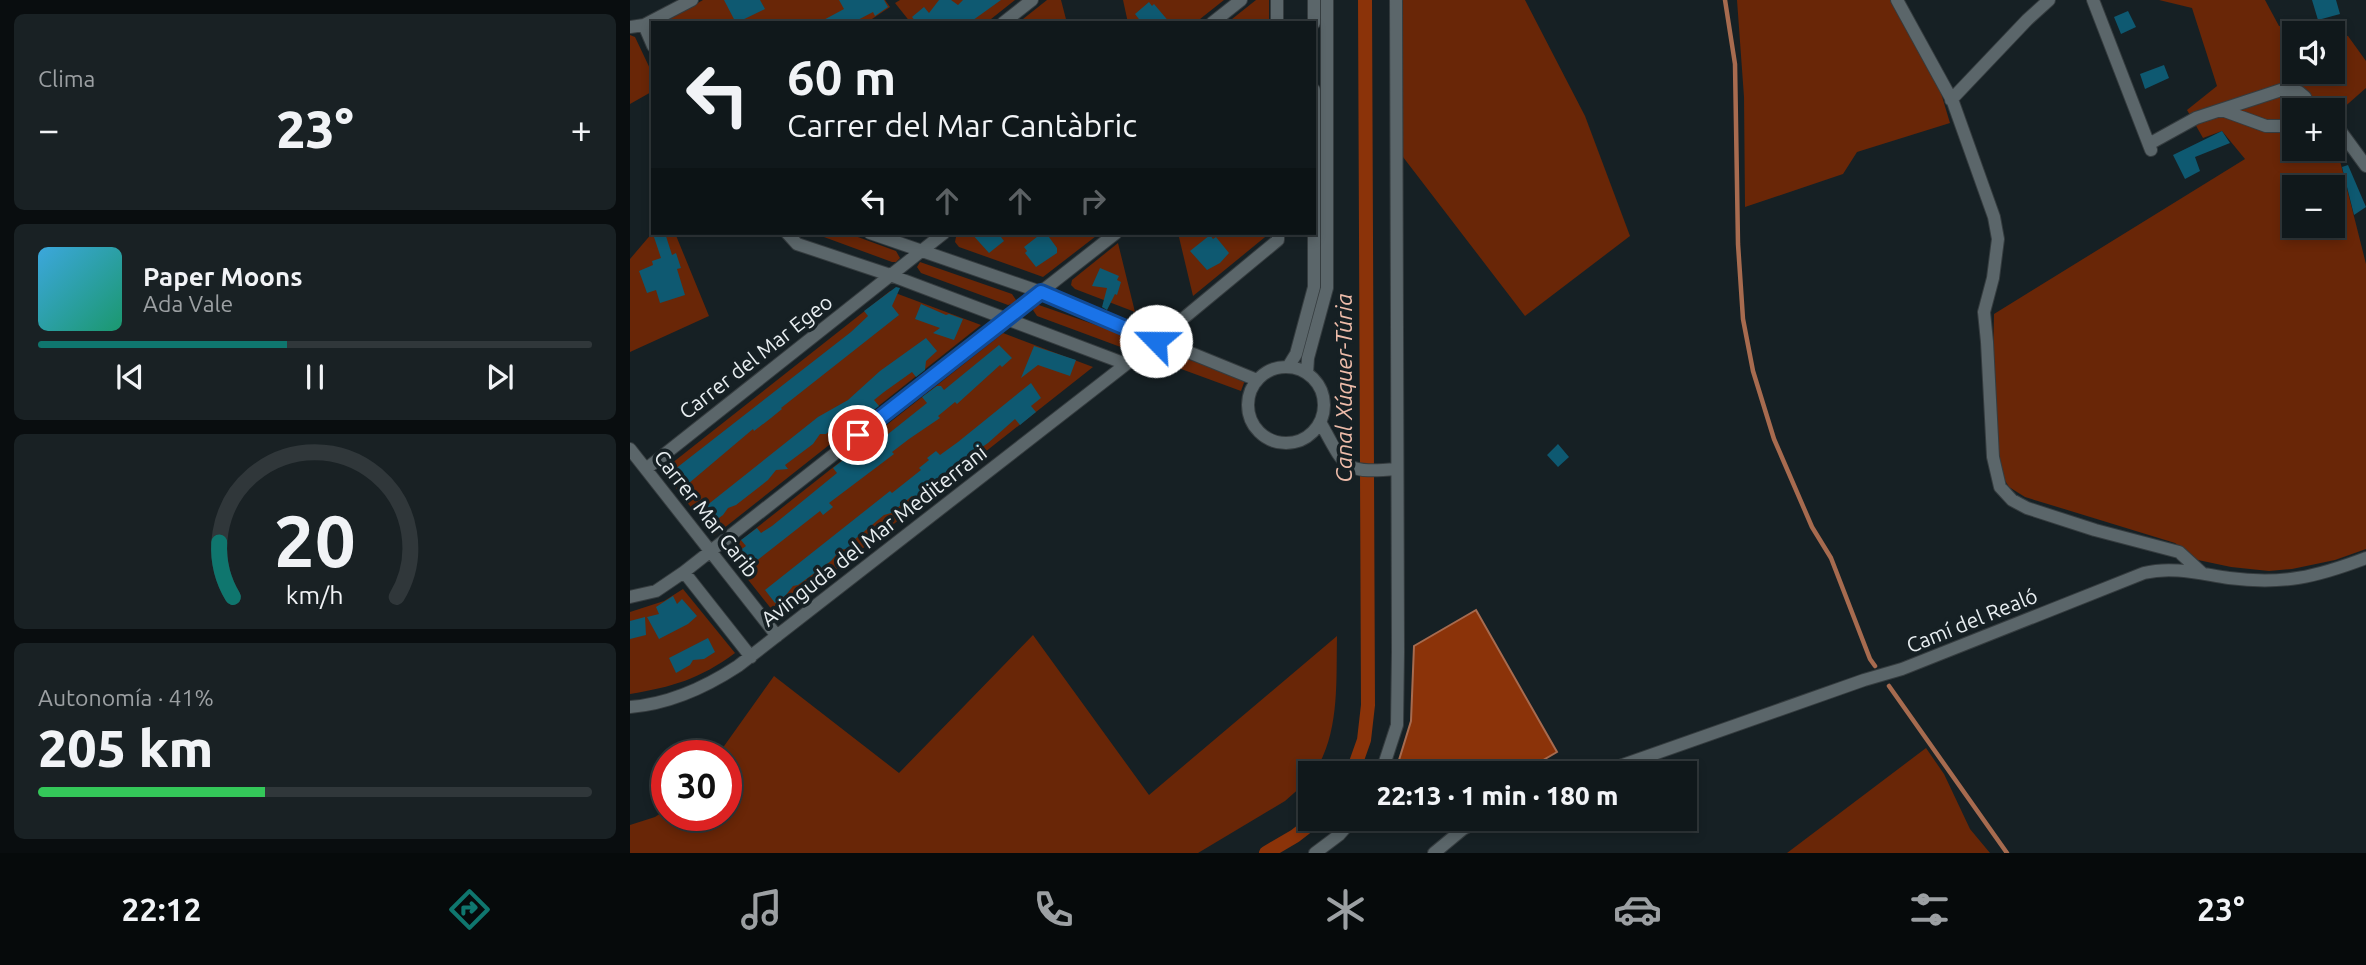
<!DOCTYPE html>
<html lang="es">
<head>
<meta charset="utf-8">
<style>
	:root { --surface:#10181b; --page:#192124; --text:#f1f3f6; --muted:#9ca0a3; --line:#30373a; --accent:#0f766e }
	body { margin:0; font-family:Ubuntu,sans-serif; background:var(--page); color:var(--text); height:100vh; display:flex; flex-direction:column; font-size:26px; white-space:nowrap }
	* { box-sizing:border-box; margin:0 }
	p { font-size:23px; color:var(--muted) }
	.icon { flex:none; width:38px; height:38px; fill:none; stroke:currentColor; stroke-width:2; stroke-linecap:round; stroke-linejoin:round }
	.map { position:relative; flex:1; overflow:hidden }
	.panel { display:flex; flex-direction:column; gap:14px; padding:14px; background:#090d0f; width:630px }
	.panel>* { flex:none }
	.top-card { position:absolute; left:21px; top:21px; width:665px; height:214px; border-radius:0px; box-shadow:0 4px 10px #0003,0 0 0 2px var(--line); background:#10181b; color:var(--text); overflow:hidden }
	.tools { position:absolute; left:1652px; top:21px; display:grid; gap:14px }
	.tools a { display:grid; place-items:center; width:63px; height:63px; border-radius:0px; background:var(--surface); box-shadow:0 4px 10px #0003,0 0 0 2px var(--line); font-size:35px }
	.speed { position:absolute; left:21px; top:740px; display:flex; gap:14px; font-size:35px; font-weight:700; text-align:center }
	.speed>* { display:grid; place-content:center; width:91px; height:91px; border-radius:50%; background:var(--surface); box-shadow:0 4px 10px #0003,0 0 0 2px var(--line); line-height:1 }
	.speed .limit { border:10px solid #d22; background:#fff; color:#111 }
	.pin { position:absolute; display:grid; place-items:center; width:60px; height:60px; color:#fff; margin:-30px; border:4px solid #fff; border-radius:50%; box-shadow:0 2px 7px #0007 }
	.me { position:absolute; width:77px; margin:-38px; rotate:293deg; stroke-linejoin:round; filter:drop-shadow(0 0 5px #0008) }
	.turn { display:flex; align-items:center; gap:24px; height:147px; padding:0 21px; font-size:32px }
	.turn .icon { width:91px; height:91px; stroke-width:2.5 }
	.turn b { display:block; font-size:49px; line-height:60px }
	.lanes { display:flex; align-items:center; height:66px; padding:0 21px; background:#0003; justify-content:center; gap:35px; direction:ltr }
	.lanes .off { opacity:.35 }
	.big { font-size:52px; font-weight:800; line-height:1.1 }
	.panel .card { flex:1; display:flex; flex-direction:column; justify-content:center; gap:10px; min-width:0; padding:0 24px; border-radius:10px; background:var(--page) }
	.panel .dial { align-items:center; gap:0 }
	.dial svg { height:182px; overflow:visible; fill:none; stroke:var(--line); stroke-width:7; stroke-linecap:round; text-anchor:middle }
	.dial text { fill:var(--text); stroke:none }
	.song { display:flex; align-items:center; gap:21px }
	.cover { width:84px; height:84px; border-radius:10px; background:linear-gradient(135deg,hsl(200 70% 55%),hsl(160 70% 35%)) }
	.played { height:7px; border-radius:4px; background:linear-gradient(90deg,var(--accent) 45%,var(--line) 45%) }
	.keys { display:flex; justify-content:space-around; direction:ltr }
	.heat { display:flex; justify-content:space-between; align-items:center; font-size:38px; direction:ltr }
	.charge { height:10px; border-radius:5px; background:linear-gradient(90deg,#34c759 41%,var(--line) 0) }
	.trip { position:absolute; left:668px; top:761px; width:399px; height:70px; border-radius:0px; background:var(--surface); box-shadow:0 4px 10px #0003,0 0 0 2px var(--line); font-weight:800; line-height:70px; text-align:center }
	.menu { display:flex; height:112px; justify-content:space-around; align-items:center; background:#060a0b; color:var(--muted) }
	.menu .icon { width:49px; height:49px }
	.menu .on { color:var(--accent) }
	.menu b { font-size:32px; color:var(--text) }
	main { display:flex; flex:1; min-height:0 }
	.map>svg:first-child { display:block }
	.green { fill:#692607; fill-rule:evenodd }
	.water { fill:#8b3309; stroke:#a76b4f; stroke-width:2 }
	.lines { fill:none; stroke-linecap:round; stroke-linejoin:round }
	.stream { stroke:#a76b4f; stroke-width:4.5 }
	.canal { stroke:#8b3309; stroke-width:14 }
	.building { fill:#0e5971 }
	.minor-casing { stroke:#353c3f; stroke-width:14 }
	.minor { stroke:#5b666a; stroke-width:12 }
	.route-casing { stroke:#114b97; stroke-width:18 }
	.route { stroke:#1a73e8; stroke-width:12 }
	.labels { text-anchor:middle; stroke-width:7; stroke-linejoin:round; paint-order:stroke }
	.street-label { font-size:21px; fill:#e8eef1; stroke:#162024 }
	.water-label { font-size:23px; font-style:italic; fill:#eebcaa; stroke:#162024 }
</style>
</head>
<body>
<main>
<section class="panel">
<div class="card"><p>Clima</p>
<div class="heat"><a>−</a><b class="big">23°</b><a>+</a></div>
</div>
<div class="card">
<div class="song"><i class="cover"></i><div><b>Paper Moons</b><p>Ada Vale</p></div></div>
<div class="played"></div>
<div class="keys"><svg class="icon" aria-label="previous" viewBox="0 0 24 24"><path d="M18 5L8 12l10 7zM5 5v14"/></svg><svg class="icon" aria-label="pause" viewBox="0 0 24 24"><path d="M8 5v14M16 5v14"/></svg><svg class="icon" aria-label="next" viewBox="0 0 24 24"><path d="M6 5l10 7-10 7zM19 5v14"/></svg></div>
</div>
<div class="card dial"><svg viewBox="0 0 100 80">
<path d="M14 69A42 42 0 1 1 86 69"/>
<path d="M14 69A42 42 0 0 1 8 45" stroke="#0f766e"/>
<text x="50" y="56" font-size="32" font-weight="700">20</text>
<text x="50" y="72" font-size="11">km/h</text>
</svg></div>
<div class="card"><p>Autonomía · 41%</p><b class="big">205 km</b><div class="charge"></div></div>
</section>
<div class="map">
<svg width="1736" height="853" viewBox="0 0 1736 853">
	<rect width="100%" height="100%" fill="#162024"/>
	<path class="green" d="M73,0H255L260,7L236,23H33Z
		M270,0H385L356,23H281L265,3Z
		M417,0H431L437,23H388Z
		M493,0H594L565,23H498Z
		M626,0H639V23H597Z
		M772,0H895L955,116L1000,236L895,316L773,157Z
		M1107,0H1261L1308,83L1320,123L1227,152L1213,174L1115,207L1114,97Z
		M1529,0H1635L1649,26L1696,33H1664V72H1703V34L1718,36L1736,61V88L1703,117V110H1664V149H1703V133L1736,264V549L1705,560L1662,569L1639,571L1601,567L1568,560L1545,543L1395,497L1379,487L1371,474L1362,413L1364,314L1615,159L1592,131L1573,138L1557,110L1587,86L1562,8ZM1664,187H1703V226H1664Z
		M0,35L5,37L23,75V91L0,104Z
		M23,232L45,233L79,316L0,352V259Z
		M183,233H217L266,251L270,258L266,262H262Z
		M332,233H470L413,277L329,247L325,242L326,237Z
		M548,233H640L563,296Z
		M488,243L505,312L445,289L441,285L442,280Z
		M290,262L382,294L386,300L385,303L378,305L291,273L287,267Z
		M260,291L351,325L84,536L32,471Z
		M406,304L500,337L504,344L502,347L496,349L407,316L403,310Z
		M373,333L463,367L147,616L96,552Z
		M527,348L615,380L611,391L524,359L521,352Z
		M53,589L105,653C70,679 42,687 0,694V612L34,601Z
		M403,635L519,795L707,636C706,683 710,733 684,773L681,774V778L655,801L568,853H0V825L25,817L37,809V816H96V756H87L144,676L269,773Z
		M1296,748L1314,774L1340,829L1360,853H1157Z"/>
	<path class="water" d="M846,610L927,752L891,773H765L781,721L784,646Z"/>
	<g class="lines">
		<path class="stream" d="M1095,0L1105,64L1108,244L1113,319L1123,371L1144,439L1182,527L1201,558L1240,659L1245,666
			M1259,686L1377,853"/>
		<path class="canal" d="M722,774L734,740L738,705L735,0
			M636,853L665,836L687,819"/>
	</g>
	<path class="building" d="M94,0H130L135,9L106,23Z
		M209,0H254L258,7L245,16L243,12L222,23H188L214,9Z
		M309,0H321L328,5L333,0H371L339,23H287L282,17L294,7L299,13Z
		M1682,0H1706L1710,14L1688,20Z
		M519,2L522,6L524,4L540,23H512L505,14Z
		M1498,11L1506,27L1491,34L1484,17Z
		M1534,65L1539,78L1515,89L1510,74Z
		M1592,131L1600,143L1565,157L1570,171L1555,179L1543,155Z
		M1718,165L1736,207L1724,215L1712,167Z
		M35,233L42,255L46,253L51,268L47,269L55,295L30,303L26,290L17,293L9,271L23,265L22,261L31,258L24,237Z
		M341,233H368L374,241L359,253Z
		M412,233H416L427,248V253L406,267L395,253L397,251L394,247Z
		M580,235L583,239L586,237L599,253L590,263L577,270L560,251Z
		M470,268L489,276L487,280L491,282L487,295L485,294L477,310L472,307L477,288L462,286Z
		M266,287L270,288L262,306L269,315L151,408L152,409L141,418L124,431L123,429L52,489L40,474L49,466L221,332L238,316L234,311Z
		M291,304L316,315L319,314L333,319L324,340L303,333L310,328L285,319Z
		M296,338L307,351L296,361L295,370L286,377L282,372L254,392L244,400L249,406L241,412L237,407L219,420L216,417L196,434H190L183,444L155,465L158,469L146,470L138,480L106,505L98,508L93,515L82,523L71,510L188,417L218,400L250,371Z
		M369,345L382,358L372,367L370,365L327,404L325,402L308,416L310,418L279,439L262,452L264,454L199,503L203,507L193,515L190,511L116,569L106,553L116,546L111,540L127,528L131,533L142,526L207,473L203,468L218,456L222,461L233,454L297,403L292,397L307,386H311L314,390Z
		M404,346L446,360L440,376L408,365L391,378Z
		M401,383L411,398L401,406L406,412L390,425L385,419L358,443L319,470L310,478L314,484L306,491L303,486L284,499L282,496L261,513L254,515L219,544L221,548L210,550L201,561L168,585L163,586L156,595L145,603L135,590L260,491L262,493L291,470L289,468L299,460L297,458L306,451L310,455L328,442Z
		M928,444L939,457L928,467L917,455Z
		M43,596L47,604L52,599L67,616L58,624L29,639L17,617L29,614L26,607Z
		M15,617L16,635L0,639V621Z
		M78,638L85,652L74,659L63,660L60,665L46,673L39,658Z"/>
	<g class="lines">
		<defs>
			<path id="minor" d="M647,0V23
				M684,0V23
				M1267,0L1323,102L1364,217L1368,239L1363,278L1354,312L1357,342L1363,457L1370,487L1382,500L1397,508L1465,530L1549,552L1572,573
				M1463,0L1521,150
				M373,23L402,0
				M582,23L611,0
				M14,25L23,46
				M0,27L14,25L62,0
				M1321,100L1397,20L1419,0
				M1592,110L1636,126H1664
				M1703,128L1709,129L1736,166
				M1519,144L1566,118L1651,90L1669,92L1675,97L1681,110
				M157,233L167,244L260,275L496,364
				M240,233L411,292L627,380
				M658,367L666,354L684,287V90
				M618 405a38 38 0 1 1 76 0a38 38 0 1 1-76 0Z
				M677,373L678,358L697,288V0
				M690,422C716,467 711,474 767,469
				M0,449L147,636
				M16,469L314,233
				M54,572L121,657
				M0,597L26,591L54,572L486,233
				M0,707C39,704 76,687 108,666L526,341L648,240V233
				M751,774L767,725L768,652L766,0
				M967,774L1234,680L1272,669L1514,573C1543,566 1571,574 1599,578C1653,585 1686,577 1736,558
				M685,853L709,835L723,819
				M804,853L833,829L852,819"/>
		</defs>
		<use href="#minor" class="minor-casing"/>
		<use href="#minor" class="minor"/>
	</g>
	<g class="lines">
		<defs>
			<path id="route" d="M228,435L411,292L526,341"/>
		</defs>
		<use href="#route" class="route-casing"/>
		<use href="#route" class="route"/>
	</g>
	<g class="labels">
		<g class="street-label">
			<text transform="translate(126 357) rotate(-38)" y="7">Carrer del Mar Egeo</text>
			<text transform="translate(76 514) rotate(52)" y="7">Carrer Mar Carib</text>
			<text transform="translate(244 536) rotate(-38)" y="7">Avinguda del Mar Mediterrani</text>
			<text transform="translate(1342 621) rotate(-22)" y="7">Camí del Realó</text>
		</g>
		<g class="water-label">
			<text transform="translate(714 388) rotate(-90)" y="8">Canal Xúquer-Túria</text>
		</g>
	</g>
</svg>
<div class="tools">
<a><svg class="icon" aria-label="sound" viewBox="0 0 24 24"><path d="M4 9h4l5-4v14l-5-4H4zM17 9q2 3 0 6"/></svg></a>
<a>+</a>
<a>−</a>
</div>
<div class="speed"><div class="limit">30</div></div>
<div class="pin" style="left:228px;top:435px;background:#d93025"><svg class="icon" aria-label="arrive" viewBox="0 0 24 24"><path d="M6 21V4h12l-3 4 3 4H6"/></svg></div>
<svg class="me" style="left:526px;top:341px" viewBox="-20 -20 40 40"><circle r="19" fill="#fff"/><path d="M0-13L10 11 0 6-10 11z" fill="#1a73e8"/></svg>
<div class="trip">22:13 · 1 min · 180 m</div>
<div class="top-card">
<div class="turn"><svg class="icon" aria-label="left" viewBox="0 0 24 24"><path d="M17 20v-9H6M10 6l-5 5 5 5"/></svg><div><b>60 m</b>Carrer del Mar Cantàbric</div></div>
<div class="lanes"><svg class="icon" aria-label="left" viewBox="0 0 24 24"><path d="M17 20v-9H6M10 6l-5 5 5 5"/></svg><svg class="icon off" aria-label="ahead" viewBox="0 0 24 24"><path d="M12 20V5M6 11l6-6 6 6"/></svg><svg class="icon off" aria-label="ahead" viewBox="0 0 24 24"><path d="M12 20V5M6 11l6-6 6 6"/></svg><svg class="icon off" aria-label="right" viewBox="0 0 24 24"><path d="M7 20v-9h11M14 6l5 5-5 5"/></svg></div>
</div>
</div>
</main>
<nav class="menu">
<b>22:12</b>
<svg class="icon on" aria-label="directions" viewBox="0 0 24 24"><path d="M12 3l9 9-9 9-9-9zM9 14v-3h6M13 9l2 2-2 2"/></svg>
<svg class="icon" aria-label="music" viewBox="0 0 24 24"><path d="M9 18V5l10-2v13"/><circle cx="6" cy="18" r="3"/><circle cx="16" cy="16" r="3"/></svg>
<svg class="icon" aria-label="phone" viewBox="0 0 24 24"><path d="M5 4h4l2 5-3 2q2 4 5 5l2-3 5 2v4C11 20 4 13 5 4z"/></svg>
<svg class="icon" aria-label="climate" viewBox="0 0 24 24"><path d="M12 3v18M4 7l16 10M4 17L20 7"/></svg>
<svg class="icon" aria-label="car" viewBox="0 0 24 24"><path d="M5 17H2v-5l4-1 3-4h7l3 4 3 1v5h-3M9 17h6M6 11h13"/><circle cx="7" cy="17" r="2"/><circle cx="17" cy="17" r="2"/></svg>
<svg class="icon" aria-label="filters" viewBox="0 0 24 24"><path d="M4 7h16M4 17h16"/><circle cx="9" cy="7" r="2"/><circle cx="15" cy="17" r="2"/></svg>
<b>23°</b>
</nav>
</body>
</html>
